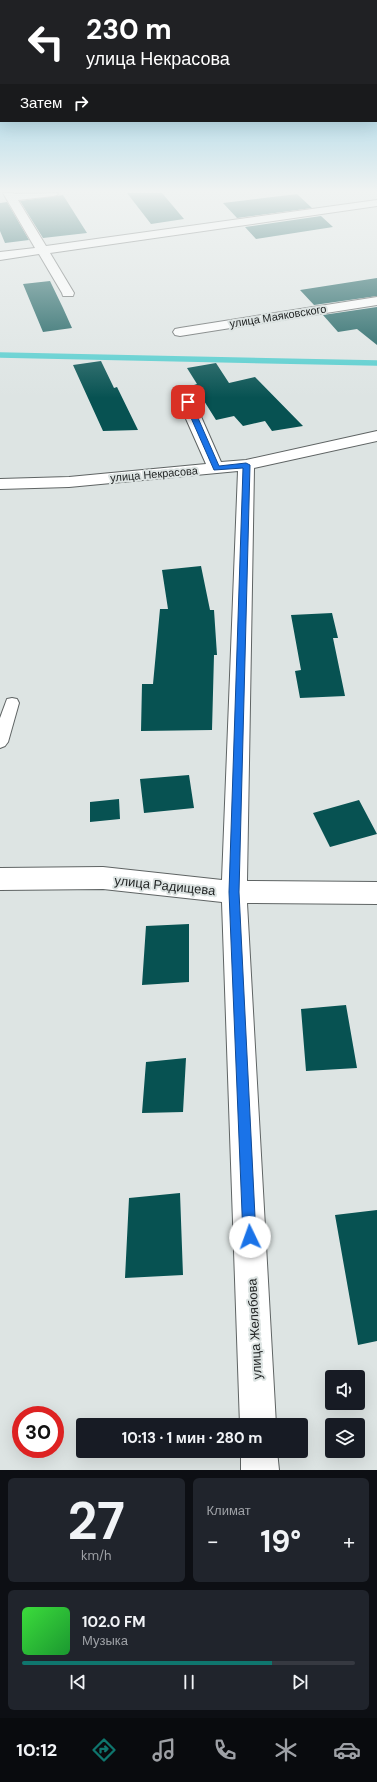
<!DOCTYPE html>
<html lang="ru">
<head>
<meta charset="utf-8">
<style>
	:root { --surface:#171b24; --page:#20242c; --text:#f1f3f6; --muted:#9ea1a6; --line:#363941; --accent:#0f766e }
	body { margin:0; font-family:"DM Sans",sans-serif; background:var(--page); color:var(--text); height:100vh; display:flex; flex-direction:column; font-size:15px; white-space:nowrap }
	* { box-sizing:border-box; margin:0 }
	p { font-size:13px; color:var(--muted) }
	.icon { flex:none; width:22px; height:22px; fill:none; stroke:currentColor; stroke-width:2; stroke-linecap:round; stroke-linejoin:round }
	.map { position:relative; height:1470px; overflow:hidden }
	.panel { display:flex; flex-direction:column; gap:8px; padding:8px; background:#0d0f14; flex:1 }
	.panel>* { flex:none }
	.banner { position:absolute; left:0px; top:0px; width:377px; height:122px; box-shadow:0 4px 16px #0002; background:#202124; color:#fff; overflow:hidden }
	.controls { position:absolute; left:325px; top:1370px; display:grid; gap:8px }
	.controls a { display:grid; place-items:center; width:40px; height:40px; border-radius:4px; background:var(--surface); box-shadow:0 4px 16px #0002; font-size:20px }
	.speed { position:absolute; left:12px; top:1406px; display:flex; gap:8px; font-size:20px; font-weight:700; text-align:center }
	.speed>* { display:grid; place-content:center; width:52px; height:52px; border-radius:50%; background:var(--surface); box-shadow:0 4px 16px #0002; line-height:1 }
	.speed .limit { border:6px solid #d22; background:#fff; color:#111 }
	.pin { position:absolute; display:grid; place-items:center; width:34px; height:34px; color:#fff; margin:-17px; border-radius:8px; box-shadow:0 2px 6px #0006 }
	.me { position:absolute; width:44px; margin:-22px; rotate:357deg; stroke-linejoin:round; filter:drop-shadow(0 0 3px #0008) }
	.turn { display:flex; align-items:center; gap:14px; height:84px; padding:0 20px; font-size:18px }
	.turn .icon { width:52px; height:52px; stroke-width:2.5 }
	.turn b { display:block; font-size:28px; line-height:34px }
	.then { display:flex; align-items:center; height:38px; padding:0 20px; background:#0003; gap:8px; font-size:15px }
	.big { font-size:30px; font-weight:700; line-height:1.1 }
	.panel .card { flex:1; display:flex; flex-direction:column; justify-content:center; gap:6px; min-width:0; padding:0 14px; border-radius:6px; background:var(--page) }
	.panel .dial { align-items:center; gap:0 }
	.dial b { font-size:52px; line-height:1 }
	.song { display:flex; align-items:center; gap:12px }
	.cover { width:48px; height:48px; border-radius:6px; background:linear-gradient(135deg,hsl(120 70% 55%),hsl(130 70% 35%)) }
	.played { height:4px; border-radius:2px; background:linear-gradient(90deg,var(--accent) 75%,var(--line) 75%) }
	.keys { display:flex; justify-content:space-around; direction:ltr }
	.heat { display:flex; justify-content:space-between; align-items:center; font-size:22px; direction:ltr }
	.panel .tiles { flex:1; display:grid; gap:8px; grid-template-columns:1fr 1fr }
	.card:last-child { grid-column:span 2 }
	.trip { position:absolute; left:76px; top:1418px; width:232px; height:40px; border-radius:4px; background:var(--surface); box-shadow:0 4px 16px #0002; font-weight:700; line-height:40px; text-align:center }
	.tab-bar { display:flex; height:64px; justify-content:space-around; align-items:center; background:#090b0e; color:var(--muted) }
	.tab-bar .icon { width:28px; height:28px }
	.tab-bar .active { color:var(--accent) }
	.tab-bar b { font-size:18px; color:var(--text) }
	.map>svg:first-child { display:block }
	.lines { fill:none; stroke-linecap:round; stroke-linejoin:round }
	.stream { stroke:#50cccd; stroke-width:5.5 }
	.building { fill:#075252 }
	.lane-casing { stroke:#5f6464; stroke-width:2 }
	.street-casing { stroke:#5f6464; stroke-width:2 }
	.lane { fill:#fff; fill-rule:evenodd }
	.street { fill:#fff; fill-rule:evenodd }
	.route { fill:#1a73e8; stroke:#114b97 }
	.labels { text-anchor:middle; stroke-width:4; stroke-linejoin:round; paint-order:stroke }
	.far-street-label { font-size:11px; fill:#232626; stroke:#dde4e3 }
	.street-label { font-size:13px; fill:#232626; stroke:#dde4e3 }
</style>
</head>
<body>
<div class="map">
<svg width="377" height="1470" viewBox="0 0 377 1470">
	<rect width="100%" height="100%" fill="#dde4e3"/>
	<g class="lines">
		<path class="stream" d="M0,355L377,363"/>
	</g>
	<path class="building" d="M127,193H162L184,219L151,224Z
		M297,194L312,208L237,218L223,203Z
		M63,195L87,233L43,238L20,201Z
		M7,202L29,240L5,243L0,231V203Z
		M321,216L333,227L256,239L245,227Z
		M377,278V296L314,305L300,290Z
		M50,281L63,308L72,328L43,332L23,284Z
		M377,307V345L357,329L338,332L323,315Z
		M101,361L114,388L117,387L138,430L103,431L73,365Z
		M216,363L229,383L255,377L303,426L272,431L265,421L243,426L234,416L216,420L194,385L197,384L187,368Z
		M201,566L210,610H214L217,655H214L212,730L141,731L142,684H153L160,609H168L162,570Z
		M332,613L338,638H333L345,696L300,698L295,671L301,670L291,615Z
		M189,775L194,808L144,813L140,779Z
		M119,799L120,819L90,822V802Z
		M359,800L377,834L330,847L313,813Z
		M189,924V982L142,985L146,926Z
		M346,1005L357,1068L306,1071L301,1009Z
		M186,1058L183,1112L142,1113L146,1062Z
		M180,1193L183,1275L125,1278L129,1198Z
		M377,1210V1341L358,1345L335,1215Z"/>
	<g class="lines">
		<defs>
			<path id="lane" d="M12,698L17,699L19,703L8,742L5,746L0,748V718L7,699Z"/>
			<path id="street" d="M3,193H13L14,194L58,193L57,195L53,196L18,200L46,246L377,200V206L50,253L74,293L73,296H63L62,293L39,254L0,260V252L35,248Z
				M377,297V305L180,336L175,335L173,332L175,329L180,328Z
				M187,398L192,400L195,403L221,462L246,460L377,431V441L254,468L247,881L377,882V904L247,903L276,1425H240L222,902L103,889L0,890V868L103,867L222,880L238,471L69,487L0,489V479L69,477L206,464L179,403L182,400Z
				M241,1451H277L279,1470H241Z"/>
		</defs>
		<use href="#lane" class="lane-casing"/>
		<use href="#street" class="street-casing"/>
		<use href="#lane" class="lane"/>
		<use href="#street" class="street"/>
	</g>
	<linearGradient id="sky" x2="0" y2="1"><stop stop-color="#6bbedd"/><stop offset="0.48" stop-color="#f0f3f2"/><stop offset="1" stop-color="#f0f3f2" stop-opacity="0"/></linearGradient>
	<rect width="377" height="398" fill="url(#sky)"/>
	<path class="route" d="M185,401L191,402L219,466L246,463L250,465L239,892L256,1237L254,1242L250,1244L245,1242L243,1237L229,892L243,468L214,470L184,402Z"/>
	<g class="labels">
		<g class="far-street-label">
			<text transform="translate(278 316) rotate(-9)" y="4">улица Маяковского</text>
			<text transform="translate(154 474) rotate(-5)" y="4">улица Некрасова</text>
		</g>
		<g class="street-label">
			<text transform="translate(165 885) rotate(6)" y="5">улица Радищева</text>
			<text transform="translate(254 1329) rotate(-93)" y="5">улица Желябова</text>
		</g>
	</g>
</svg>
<div class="controls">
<a><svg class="icon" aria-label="sound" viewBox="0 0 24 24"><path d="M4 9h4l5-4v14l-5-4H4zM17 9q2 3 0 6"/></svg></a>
<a><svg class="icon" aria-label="layers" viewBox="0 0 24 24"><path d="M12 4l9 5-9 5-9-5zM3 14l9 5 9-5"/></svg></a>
</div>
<div class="speed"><div class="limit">30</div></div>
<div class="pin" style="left:188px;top:402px;background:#d93025"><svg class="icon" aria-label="arrive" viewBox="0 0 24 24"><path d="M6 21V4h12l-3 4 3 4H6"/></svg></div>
<svg class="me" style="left:250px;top:1237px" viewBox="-20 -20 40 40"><circle r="19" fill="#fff"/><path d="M0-13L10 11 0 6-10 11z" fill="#1a73e8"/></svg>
<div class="trip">10:13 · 1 мин · 280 m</div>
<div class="banner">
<div class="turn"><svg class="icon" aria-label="left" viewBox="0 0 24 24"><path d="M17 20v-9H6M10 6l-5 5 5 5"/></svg><div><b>230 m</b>улица Некрасова</div></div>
<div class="then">Затем<svg class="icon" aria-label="right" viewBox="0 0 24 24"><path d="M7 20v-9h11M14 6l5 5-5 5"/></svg></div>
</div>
</div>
<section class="panel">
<div class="tiles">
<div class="card dial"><b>27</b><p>km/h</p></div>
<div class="card"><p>Климат</p>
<div class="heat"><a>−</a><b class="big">19°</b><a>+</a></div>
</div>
<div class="card">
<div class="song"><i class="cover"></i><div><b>102.0 FM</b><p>Музыка</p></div></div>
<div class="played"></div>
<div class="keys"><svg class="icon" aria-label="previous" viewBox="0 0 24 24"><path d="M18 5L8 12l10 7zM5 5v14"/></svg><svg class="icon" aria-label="pause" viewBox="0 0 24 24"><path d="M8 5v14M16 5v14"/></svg><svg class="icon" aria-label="next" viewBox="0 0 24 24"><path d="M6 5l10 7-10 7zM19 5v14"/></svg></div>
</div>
</div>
</section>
<nav class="tab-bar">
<b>10:12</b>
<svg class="icon active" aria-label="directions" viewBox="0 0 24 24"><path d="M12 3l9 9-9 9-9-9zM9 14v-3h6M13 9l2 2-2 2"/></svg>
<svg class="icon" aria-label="music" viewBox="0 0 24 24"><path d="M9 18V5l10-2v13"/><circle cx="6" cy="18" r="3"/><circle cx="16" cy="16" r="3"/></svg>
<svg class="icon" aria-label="phone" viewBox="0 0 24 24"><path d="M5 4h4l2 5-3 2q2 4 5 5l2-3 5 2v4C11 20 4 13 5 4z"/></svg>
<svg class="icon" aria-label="climate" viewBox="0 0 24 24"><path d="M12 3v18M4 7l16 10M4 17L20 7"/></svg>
<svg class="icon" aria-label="car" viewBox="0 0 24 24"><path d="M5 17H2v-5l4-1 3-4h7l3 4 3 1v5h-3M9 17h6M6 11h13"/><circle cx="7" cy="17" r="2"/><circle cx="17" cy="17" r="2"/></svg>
</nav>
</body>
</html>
